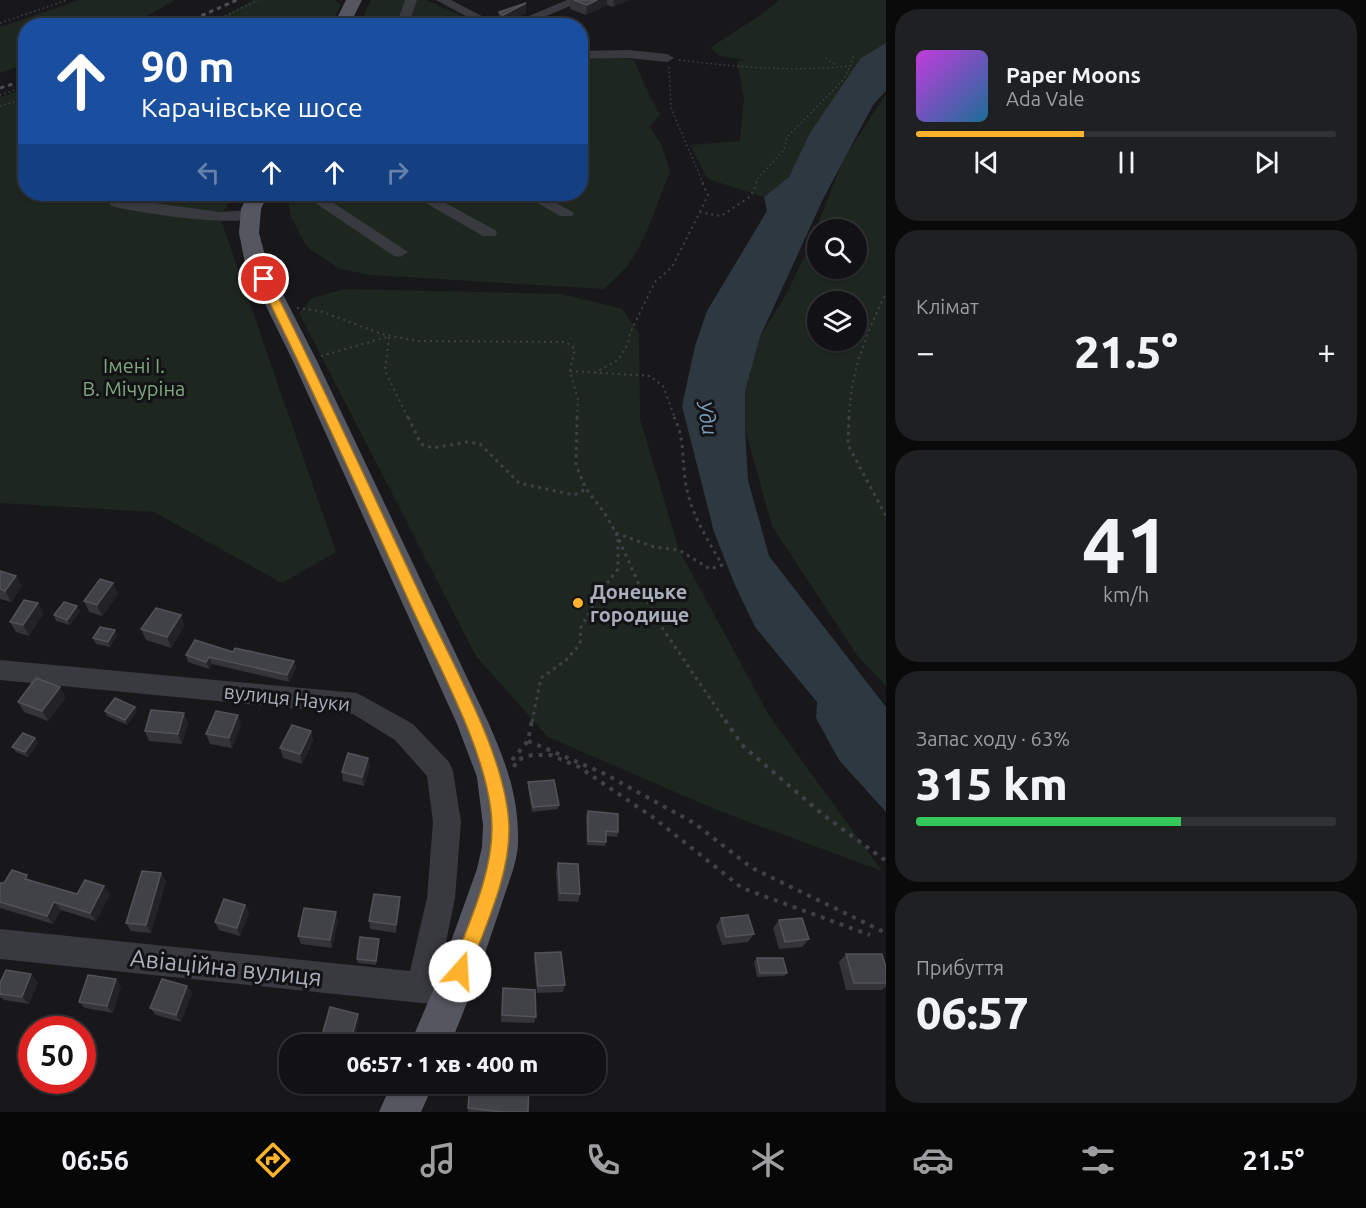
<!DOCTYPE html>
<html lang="uk">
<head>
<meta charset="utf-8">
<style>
	:root { --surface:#121214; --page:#1f2022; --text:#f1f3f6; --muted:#9c9ea0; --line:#313234; --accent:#ffb32c }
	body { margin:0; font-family:Ubuntu,sans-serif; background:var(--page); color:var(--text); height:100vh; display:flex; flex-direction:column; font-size:22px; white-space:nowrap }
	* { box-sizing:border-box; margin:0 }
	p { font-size:20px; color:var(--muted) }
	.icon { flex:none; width:33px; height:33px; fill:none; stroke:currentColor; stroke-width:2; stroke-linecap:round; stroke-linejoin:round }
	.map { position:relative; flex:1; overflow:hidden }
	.details { display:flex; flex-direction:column; gap:9px; padding:9px; background:#0a0a0b; width:480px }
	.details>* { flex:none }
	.hud { position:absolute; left:18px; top:18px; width:570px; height:183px; border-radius:24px; box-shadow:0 2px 4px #0004,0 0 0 2px var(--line); background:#1a4fa0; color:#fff; overflow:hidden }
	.controls { position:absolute; left:807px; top:219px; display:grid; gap:12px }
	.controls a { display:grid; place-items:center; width:60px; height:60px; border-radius:50%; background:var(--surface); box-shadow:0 2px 4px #0004,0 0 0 2px var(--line); font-size:30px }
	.speed { position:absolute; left:18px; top:1016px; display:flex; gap:12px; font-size:30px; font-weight:700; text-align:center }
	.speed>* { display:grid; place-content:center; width:78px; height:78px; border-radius:50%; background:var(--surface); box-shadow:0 2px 4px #0004,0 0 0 2px var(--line); line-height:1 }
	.speed .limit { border:9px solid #d22; background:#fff; color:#111 }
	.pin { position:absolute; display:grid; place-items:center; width:51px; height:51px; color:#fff; margin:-26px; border:3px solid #fff; border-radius:50%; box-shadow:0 2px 6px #0007 }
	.me { position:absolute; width:66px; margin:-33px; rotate:19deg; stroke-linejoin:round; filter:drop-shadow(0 0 4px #0008) }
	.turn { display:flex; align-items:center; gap:21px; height:126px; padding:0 24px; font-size:27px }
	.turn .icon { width:78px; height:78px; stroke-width:2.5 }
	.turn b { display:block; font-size:42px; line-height:51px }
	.lanes { display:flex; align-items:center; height:57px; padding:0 24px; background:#0003; justify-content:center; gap:30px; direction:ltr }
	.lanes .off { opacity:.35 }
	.big { font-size:45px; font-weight:800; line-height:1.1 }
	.details .tile { flex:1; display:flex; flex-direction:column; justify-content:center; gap:9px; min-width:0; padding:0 21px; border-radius:24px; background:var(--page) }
	.details .dial { align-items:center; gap:0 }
	.dial b { font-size:78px; line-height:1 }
	.song { display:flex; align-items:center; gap:18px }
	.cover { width:72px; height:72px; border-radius:9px; background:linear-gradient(135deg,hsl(290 70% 55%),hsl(200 70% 35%)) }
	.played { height:6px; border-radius:3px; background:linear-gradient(90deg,var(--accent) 40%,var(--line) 40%) }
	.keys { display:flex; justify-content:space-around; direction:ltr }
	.heat { display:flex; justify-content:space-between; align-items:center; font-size:33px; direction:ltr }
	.charge { height:9px; border-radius:4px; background:linear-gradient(90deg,#34c759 63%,var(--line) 0) }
	.trip { position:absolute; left:279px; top:1034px; width:327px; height:60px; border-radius:24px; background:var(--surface); box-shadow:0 2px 4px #0004,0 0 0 2px var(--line); font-weight:800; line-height:60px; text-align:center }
	.dock { display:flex; height:96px; justify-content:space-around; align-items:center; background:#070708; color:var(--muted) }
	.dock .icon { width:42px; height:42px }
	.dock .selected { color:var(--accent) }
	.dock b { font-size:27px; color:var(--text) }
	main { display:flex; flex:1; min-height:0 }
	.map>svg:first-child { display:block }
	.green { fill:#1e271f; fill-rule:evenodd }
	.water { fill:#2d3841 }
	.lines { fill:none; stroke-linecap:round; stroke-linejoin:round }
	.path-far3 { stroke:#3f4147; stroke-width:1.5; stroke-dasharray:1.5 3; stroke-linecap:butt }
	.path-far2 { stroke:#3f4147; stroke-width:2; stroke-dasharray:2 4; stroke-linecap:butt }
	.path-far1 { stroke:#3f4147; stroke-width:3; stroke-dasharray:3 4.5; stroke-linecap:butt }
	.path { stroke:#3f4147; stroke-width:4; stroke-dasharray:4 6; stroke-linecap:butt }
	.minor { fill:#393a40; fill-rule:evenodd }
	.major { fill:#555760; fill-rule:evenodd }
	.rail { stroke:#4c4e56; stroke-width:3; stroke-dasharray:4.5 4; stroke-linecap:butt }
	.wall { fill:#343439 }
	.shaded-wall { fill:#232327 }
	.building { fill:#404247; stroke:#515359; stroke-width:1.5 }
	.route { fill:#ffb32c; stroke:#a6741d; stroke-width:1.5 }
	.poi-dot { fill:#ffb32c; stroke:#131316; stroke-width:2 }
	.labels { text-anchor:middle; stroke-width:6; stroke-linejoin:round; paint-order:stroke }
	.park-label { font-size:20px; fill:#7fa880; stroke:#131316 }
	.poi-label { font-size:20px; font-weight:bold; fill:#a9b0bc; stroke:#131316; text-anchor:start }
	.street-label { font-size:20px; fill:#a9b0bc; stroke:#131316 }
	.water-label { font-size:21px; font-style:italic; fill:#7e9fba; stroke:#131316 }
	.near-street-label { font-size:24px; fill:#a9b0bc; stroke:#131316 }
</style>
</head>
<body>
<main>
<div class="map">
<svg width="886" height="1112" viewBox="0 0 886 1112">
	<rect width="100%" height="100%" fill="#18181b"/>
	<path class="green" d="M80,0H175L131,25L26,26L25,64L0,73V27Z
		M254,0H335L341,5L330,25H206Z
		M371,0H426L482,25L359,26Z
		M779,0H886V45L789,177L764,197L708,179L690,145L740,141L744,98L737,61L745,60L720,56L710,48L765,12Z
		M622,58L634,60L650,97L660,114L650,127L662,146L670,173C656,203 648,239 627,266C621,274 612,281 604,289L371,275L340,269L307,247L291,217L287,194H580L581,60Z
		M25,89L26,194H234L220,217L336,552L282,583L154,512L0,503V97Z
		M886,94V686L857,655L772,526L745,429V391L760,337L787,293L809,247L843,160ZM818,230H856V268H818ZM818,302H856V340H818Z
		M346,289L561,294L622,309L639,334L640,419L679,550L770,717L882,871L717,810L548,737L476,656L299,313L312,298Z"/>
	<path class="water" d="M886,43V91L873,105L823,199L760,337L745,391V429L748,480L769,556L886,707V812L839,760L816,718L817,702L755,627L734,583L714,532L682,406L695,346L707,311L767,211L764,197L789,177L810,133L861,58Z"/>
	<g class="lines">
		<path class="path-far3" d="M0,23L67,0
			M195,26L217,20L258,0
			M826,58L834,64V68
			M679,60C736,67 792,72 850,66L854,55
			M669,67L671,108L703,183
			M0,95L26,86
			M0,106L26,98
			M756,183L758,178L784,150L787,137L844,79L850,66"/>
		<path class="path-far2" d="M700,212L708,195L702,182
			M297,308L320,311L382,334L417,341L566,342L575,349L570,371L578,400L577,418
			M389,337L385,371L408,418
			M321,356L387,337
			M570,371L650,376L663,386L675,418
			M594,373L618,360L628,344L630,333L655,282L672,267L700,212L721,216L751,196L757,182
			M849,418C851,369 866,336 886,292"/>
		<path class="path-far1" d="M408,417L421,444L433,448L467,442L480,444L519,483L574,495L586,489
			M577,417L576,465L586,489L604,512L616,533L640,587L663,629L726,722
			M849,417L848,445L886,516
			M616,533L654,547L679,550L710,569L722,565C708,540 693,517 687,490C681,465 686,439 674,417
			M532,722L541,678L566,660L580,644L581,627L604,587L618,569V539"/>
		<path class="path" d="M725,720L743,746L822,814L886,861
			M528,741L603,773L694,823L752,868L886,933
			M512,760L528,741L532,720
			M514,767L517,760L532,755H551L579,767L654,818L742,888L870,935"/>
		<path class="minor" d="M405,0H417L408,26H396Z
			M436,0H451L501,26H484Z
			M567,0H584L523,26H505Z
			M628,50L667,54L674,58L667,62L628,58L580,59V51Z
			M302,194H320L408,252L400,257L394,256Z
			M410,194H429L495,230L497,233L495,236H483Z
			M522,194H541L574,213L572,216H560Z
			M117,198L220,212L250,210L258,215C246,230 133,212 111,206L109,203Z
			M0,660L357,693L413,724L449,762L453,771L461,822L455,898L439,976L445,978L449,989L445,1000L434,1004L421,1003L0,959V929L410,971L427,898L433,822L427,776L395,740L353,714L0,680Z"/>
		<path class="major" d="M346,0H362L349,26H333Z
			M248,194H268L261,209L259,233L267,263L317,361L489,724C507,766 519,797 518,844C517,864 507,886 501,906C485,953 470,999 450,1044H410L435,986L477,869L482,847L483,825L477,777L457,724L293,361L245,263L239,233L241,209Z
			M392,1083H434L421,1112H379Z"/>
		<path class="rail" d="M178,26L237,0
			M0,88L26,80"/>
	</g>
	<path class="wall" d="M570,0H629L613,7L607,5L586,15L570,9Z
		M499,12L526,13L509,22L516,23V26H475L498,22Z
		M0,571L16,576L22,586L11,602L0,599Z
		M113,583L118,594L102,616L89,612L84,601Z
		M38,603L43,614L29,636L16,632L10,622Z
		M80,611L70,625L56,621L54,615Z
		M181,615L184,626L171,648L146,640L141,629Z
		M117,636L110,647L96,644L93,638Z
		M233,652L294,661L296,668L289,682L212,664L209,669L188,662L186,655Z
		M66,697L48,721L24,712L18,702Z
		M135,707L137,712L127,725L107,716L105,711Z
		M184,713L188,723L182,744L149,741L145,731Z
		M241,725L232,748L210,744L206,734Z
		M311,731L313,741L302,764L283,758L280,748Z
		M35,738L38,743L28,757L16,752L12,747Z
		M368,758L370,767L364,786L343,781L342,772Z
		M528,782L559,805L558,809L532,812L528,787Z
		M588,811L618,832L617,837L606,836V842L605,846L587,845L586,816Z
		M558,863L580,894L578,902L558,901L556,872Z
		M161,873L166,881L151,933L131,931L126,923Z
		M32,881L77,894L104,886L110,894L96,921L61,910L53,924L0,908V883H4Z
		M400,897V905L396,933L370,929L369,921Z
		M245,905L249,913L240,936L219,930L215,922Z
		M721,918L754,934L748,942L722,945L716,926Z
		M338,920L332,948L301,944L298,936Z
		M779,920L809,939L802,947L779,949L773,928Z
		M379,939V943L376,965L358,963L357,959Z
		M535,953L565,985L563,992L537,993L534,960Z
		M846,954L886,968V987L882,990H846L839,962Z
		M757,958L787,973L784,976L757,977L754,962Z
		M38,982L29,1004L4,1000L0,997V983Z
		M121,986L113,1013L85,1008L79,1002Z
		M187,986L192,993L181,1022L156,1015L150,1008Z
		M503,988L536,1017L534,1023L501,1022L502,995Z
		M359,1021L353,1044H347L325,1039L323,1032Z
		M470,1083L528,1112H468Z"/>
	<path class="shaded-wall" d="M597,0H607V5L586,15L587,5Z
		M614,0H629L613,7Z
		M526,3V13L503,25V15Z
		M16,576L22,586L11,602L5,591Z
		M113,583L118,594L102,616L97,605Z
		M38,603L43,614L29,636L23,625Z
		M77,606L80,611L70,625L67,620Z
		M181,615L184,626L171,648L167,637Z
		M115,630L117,636L110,647L108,642Z
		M209,657L212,664L209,669L206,662Z
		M294,661L296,668L289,682L287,675Z
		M60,687L66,697L48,721L42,711Z
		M135,707L137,712L127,725L125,720Z
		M184,713L188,723L182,744L178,734Z
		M238,715L241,725L232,748L229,738Z
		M311,731L313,741L302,764L300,754Z
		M35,738L38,743L28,757L25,752Z
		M368,758L370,767L364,786L362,777Z
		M161,873L166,881L151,933L146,925Z
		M27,875L34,883L25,879Z
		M104,886L110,894L96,921L90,913Z
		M400,897V905L396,933V925Z
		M54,902L61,910L53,924L47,916Z
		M245,905L249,913L240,936L237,928Z
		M336,912L338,920L332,948L330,940Z
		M31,974L38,982L29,1004L22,997Z
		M116,979L121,986L113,1013L107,1006Z
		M187,986L192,993L181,1022L176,1015Z
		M358,1014L359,1021L353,1044L351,1039Z"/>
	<path class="building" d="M574,0H597L587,5Z
		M526,3L503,15L499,12Z
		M503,21L516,23L514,26H475Z
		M0,571L16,576L5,591L0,589Z
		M100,579L113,583L97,605L84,601Z
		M24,600L38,603L23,625L10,622Z
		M64,602L77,606L67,620L54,615Z
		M156,608L181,615L167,637L141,629Z
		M100,627L115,630L108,642L93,638Z
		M195,640L233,652L235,648L294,661L287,675L209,657L206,662L186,655Z
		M36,678L60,687L42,711L18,702Z
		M115,698L135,707L125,720L105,711Z
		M151,710L184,713L178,734L145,731Z
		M216,711L238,715L229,738L206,734Z
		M292,725L311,731L300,754L280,748Z
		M23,733L35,738L25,752L12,747Z
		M348,753L368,758L362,777L342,772Z
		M554,780L559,805L533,807L528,782Z
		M588,811L618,814V832L606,831V842L588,841Z
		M558,863L578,864L580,894L560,893Z
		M12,870L27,875L25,879L77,894L85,880L104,886L90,913L54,902L47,916L0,902V883H4Z
		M142,871L161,873L146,925L126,923Z
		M374,894L400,897L396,925L369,921Z
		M224,899L245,905L237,928L215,922Z
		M304,908L336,912L330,940L298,936Z
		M748,915L754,934L726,937L721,918Z
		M802,918L809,939L785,942L779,920Z
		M360,937L379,939L376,961L357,959Z
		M561,952L565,985L538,986L535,953Z
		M846,954H882L886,968V983H854Z
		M757,958H783L787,973H760Z
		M6,970L31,974L22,997L0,994V983Z
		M88,975L116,979L107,1006L79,1002Z
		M162,979L187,986L176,1015L150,1008Z
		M503,988L535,990L536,1017L502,1015Z
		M330,1007L358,1014L351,1039L323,1032Z
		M552,1035H592L593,1044H552Z
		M470,1083H529L528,1112H503L468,1108Z"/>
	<path class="route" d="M264,275L269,279C324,387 374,497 426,607C455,669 507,759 509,827C510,876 485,926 469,971L467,978L460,981L454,978L451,971C467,926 492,877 492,828C492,761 440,669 412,608C362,498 312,387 258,279Z"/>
	<circle class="poi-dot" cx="578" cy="603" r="6"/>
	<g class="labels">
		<g class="park-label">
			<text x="134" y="373">Імені І.<tspan x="134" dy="23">В. Мічуріна</tspan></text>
		</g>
		<g class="poi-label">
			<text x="590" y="599">Донецьке<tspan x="590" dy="23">городище</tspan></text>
		</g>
		<g class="street-label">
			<text transform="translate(287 698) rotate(6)" y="7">вулиця Науки</text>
		</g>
		<g class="water-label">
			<text transform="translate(707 418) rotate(79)" y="7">Уди</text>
		</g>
		<g class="near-street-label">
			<text transform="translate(226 968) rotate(6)" y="8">Авіаційна вулиця</text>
		</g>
	</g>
</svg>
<div class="controls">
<a><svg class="icon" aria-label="search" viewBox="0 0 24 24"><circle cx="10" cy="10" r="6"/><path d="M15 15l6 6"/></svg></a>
<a><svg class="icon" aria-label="layers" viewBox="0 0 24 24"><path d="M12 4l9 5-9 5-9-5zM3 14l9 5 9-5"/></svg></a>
</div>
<div class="speed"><div class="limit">50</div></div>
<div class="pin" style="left:264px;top:279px;background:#d93025"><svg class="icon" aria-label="arrive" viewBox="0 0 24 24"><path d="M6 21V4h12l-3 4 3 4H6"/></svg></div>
<svg class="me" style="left:460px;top:971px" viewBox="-20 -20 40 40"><circle r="19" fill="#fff"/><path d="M0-13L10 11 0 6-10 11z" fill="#ffb32c"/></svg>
<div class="trip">06:57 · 1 хв · 400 m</div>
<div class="hud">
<div class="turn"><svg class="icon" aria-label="ahead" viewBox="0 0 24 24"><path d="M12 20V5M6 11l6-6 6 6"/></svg><div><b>90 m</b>Карачівське шосе</div></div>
<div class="lanes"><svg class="icon off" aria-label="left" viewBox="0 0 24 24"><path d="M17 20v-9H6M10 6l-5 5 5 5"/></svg><svg class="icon" aria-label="ahead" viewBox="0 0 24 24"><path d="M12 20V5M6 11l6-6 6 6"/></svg><svg class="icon" aria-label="ahead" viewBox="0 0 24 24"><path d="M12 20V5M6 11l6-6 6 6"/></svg><svg class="icon off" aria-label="right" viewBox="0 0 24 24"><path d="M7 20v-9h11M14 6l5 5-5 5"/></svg></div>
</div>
</div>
<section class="details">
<div class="tile">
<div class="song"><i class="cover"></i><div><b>Paper Moons</b><p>Ada Vale</p></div></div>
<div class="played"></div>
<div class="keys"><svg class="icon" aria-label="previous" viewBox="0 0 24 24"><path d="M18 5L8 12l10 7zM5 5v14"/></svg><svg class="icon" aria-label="pause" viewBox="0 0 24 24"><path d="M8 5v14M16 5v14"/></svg><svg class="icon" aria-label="next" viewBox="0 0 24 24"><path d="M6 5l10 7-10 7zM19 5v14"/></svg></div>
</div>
<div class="tile"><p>Клімат</p>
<div class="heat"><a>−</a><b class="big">21.5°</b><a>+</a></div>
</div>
<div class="tile dial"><b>41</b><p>km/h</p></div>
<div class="tile"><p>Запас ходу · 63%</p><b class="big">315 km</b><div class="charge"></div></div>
<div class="tile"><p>Прибуття</p><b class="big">06:57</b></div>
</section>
</main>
<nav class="dock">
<b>06:56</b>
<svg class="icon selected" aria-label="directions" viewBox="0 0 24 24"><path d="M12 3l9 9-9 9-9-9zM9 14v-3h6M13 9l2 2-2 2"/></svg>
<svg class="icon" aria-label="music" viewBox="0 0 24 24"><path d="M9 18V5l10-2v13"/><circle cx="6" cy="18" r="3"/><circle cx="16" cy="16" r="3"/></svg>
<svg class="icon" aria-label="phone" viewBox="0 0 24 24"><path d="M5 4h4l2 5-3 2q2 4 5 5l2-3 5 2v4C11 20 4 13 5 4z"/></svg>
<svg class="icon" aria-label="climate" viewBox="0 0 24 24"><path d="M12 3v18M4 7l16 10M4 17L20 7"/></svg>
<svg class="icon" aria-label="car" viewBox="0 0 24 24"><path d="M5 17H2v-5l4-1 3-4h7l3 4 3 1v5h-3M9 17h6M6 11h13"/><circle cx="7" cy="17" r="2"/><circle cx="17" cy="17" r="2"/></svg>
<svg class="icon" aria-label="filters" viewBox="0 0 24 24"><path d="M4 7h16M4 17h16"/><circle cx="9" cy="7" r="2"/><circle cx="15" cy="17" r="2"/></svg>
<b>21.5°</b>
</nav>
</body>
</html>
